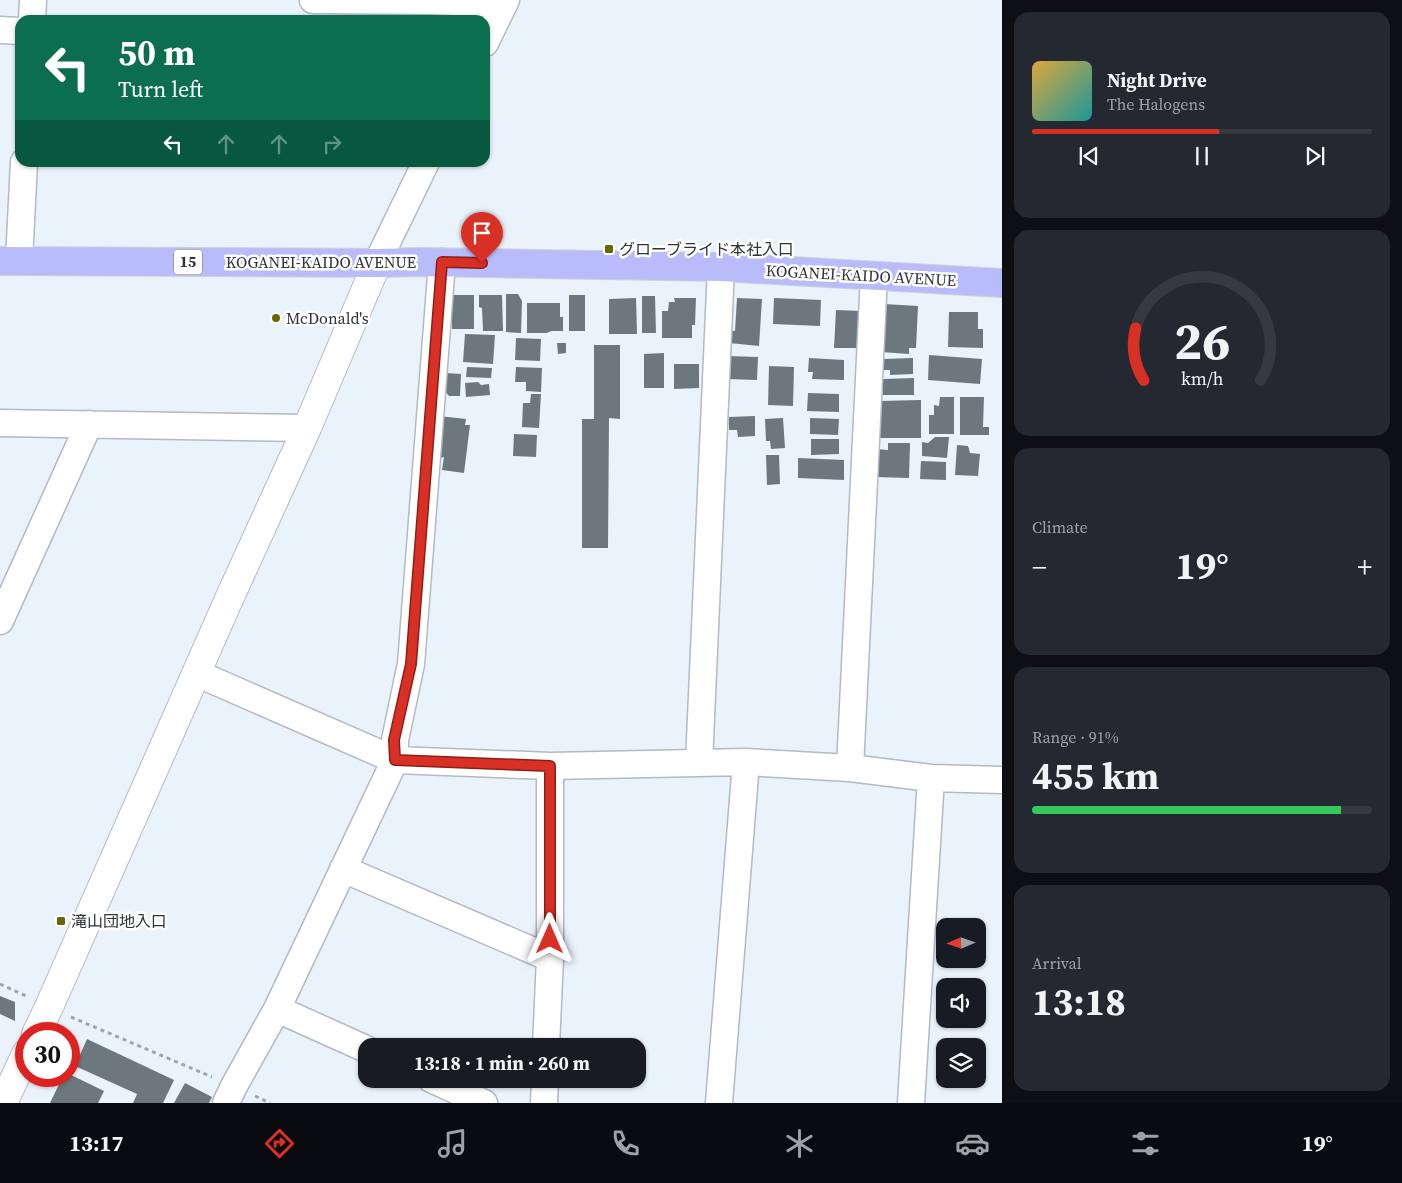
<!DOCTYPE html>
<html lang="en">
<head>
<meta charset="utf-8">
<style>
	:root { --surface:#171b24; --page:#242831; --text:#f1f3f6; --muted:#9ea1a6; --line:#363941; --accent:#d93025 }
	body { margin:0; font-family:"Source Serif 4","Noto Sans JP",serif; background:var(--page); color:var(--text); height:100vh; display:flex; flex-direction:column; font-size:19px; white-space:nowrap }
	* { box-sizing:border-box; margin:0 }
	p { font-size:16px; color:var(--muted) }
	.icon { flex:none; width:28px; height:28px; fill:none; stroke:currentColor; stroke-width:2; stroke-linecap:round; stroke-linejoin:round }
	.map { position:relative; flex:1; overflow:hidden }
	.side { display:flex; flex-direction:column; gap:12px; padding:12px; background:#0d0f14; width:400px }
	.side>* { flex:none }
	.hud { position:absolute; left:15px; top:15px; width:475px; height:152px; border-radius:15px; box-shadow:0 1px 4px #0004; background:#0b6e4f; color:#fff; overflow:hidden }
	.needle { width:32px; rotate:268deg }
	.fabs { position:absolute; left:936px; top:918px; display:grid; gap:10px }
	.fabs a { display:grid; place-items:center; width:50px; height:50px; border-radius:10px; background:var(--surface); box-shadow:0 1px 4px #0004; font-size:25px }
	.speed { position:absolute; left:15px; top:1022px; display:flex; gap:10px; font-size:25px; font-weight:700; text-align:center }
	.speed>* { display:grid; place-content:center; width:65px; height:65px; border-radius:50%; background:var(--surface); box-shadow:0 1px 4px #0004; line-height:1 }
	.speed .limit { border:8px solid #d22; background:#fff; color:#111 }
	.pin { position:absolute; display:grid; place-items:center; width:42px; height:42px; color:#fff; margin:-51px -21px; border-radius:50% 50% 50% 0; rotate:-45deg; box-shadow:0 0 5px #0007 }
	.pin .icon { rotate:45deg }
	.me { position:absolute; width:55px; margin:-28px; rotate:0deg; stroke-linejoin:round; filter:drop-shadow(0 0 4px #0008) }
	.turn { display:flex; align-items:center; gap:18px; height:105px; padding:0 20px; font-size:22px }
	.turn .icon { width:65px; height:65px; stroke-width:2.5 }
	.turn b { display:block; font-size:35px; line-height:42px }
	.lanes { display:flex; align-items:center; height:48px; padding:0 20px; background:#0003; justify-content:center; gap:25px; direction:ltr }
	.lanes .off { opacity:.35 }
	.big { font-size:38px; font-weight:700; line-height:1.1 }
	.side .card { flex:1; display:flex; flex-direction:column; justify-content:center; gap:8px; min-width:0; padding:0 18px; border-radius:15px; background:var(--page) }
	.side .dial { align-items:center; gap:0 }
	.dial svg { height:130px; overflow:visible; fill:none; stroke:var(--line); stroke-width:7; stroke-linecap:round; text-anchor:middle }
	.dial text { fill:var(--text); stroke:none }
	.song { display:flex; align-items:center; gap:15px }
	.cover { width:60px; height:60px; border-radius:8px; background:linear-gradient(135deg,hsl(40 70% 55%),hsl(180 70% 35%)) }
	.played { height:5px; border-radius:2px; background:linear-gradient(90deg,var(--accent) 55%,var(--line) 55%) }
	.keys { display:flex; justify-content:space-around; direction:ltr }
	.heat { display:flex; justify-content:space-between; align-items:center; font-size:28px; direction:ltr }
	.charge { height:8px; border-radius:4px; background:linear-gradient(90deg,#34c759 91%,var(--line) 0) }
	.trip { position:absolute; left:358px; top:1038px; width:288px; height:50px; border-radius:15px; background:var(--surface); box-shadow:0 1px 4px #0004; font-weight:700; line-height:50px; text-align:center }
	.menu { display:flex; height:80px; justify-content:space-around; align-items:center; background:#090b0e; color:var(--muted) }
	.menu .icon { width:35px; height:35px }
	.menu .active { color:var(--accent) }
	.menu b { font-size:22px; color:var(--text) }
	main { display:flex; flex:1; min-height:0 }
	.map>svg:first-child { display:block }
	.building { fill:#6c787d }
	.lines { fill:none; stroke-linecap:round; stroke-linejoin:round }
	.street-casing { stroke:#b2bac4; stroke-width:29 }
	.secondary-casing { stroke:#b2bac4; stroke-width:30 }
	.primary-casing { stroke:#d1d2d3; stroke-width:30 }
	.path { stroke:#9fa5ad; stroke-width:3; stroke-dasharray:4 4; stroke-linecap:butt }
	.street { stroke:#fff; stroke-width:26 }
	.secondary { stroke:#fff; stroke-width:28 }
	.primary { stroke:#b8bcfb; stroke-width:28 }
	.route-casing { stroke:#8d1f18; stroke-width:12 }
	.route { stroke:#d93025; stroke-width:9 }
	.poi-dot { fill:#686803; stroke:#fff; stroke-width:2 }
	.labels { text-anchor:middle; stroke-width:5; stroke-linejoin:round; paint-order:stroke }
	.shield { fill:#fff; stroke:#6e7073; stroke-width:1 }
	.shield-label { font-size:15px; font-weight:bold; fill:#303337 }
	.poi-label { font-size:16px; fill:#303337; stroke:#fff; text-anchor:start }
	.street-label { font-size:16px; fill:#303337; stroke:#fff }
</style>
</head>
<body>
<main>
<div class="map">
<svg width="1002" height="1103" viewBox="0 0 1002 1103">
	<rect width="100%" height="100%" fill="#eaf2fc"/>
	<path class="building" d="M506,294H518L522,301L521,333L506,332Z
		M452,295H474V329H452Z
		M479,295H502L503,331H483L482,308L479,307Z
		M569,295H585V331H569Z
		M642,296H655L656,333H642Z
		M636,298L637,334H609V299Z
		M674,298H696L695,325H692V338H662V311H668L669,302H675Z
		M737,298L762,299L759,346L729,343V331H735Z
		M774,298L821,300L820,326L773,324Z
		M527,303H560V317H563V331H551L547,333H527Z
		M884,304L918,306L916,348H909V354L881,352Z
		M836,310L862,311L860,348H834Z
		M949,312H978V329H983V348L948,347Z
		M465,334L495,335L493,364L463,362Z
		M516,338L541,339L540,361L515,360Z
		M557,343H566V353L558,354Z
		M594,345H620V419L609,418L608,548H582V419H594Z
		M664,353V388H644V354Z
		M929,355L982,359L980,384L928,380Z
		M727,356L758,357L757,380L727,379Z
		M809,358L844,360V380L812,379L813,372H808Z
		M913,358V374L890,375V370H883V359Z
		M674,364H699V388L674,389Z
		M769,366L794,367L793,406L768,405Z
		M467,367L492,368L491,378L466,377Z
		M516,367L542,368L541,392L526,391V382H515Z
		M445,373L461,374L460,396H449L444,390Z
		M914,378V395H883V379Z
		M478,382L481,385L489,384L490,395L466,397L465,383Z
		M808,393L839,394V412L807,411Z
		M531,394H541L539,428L522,427L523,403H530Z
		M940,397H954V434H929V415H934V405L939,406Z
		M960,397H984L983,427H989V435H960Z
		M921,400V438H879V401Z
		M439,416L466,419L465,425H470L464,473L442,470L444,457L440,458L441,444H435Z
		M755,416V436L738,437L737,430H729V417Z
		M783,418L785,448L771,449L770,441H766L765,419Z
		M810,418L839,419L838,435L810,434Z
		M514,434L537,435L536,457L513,456Z
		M935,437H949L947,458L922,456V442L928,443Z
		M811,439H839V454L811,455Z
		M888,443H910L909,478L875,477L876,449L888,450Z
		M957,445L968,446L970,453L980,454L978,476L955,475Z
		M766,455H779L780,484L767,485Z
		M798,458L844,460V480L798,478Z
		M921,461L946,462V480L920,479Z
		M0,996L15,1002V1021L0,1014Z
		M87,1039L174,1080L163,1103H133L137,1094L75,1066Z
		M69,1074L104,1091L98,1103H50L63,1076H69Z
		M185,1083L212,1097L209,1103H174Z"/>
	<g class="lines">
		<defs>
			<path id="street" d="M313,0L430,1L504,4
				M32,20L33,0
				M0,30L20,31
				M485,43L506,0
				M19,261L24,162
				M377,263L426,162
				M0,423L307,428
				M0,621L89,424
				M196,673L395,760L550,766L746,762L850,768L931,778L1002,780
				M699,763L721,267
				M850,768L874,276
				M343,869L550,958
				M277,1009L366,1049
				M546,1046L550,958V766
				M431,1079L484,1103
				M226,1103L234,1086L277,1009L395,760V740L411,664L442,262
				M544,1103L545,1079
				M719,1103L746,762
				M911,1103L931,778"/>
			<path id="secondary" d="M36,1034L49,1007L229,599L307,428L377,263
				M3,1103L26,1054"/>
			<path id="primary" d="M0,261L377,263L421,262L721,267L1002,283"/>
		</defs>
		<use href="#street" class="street-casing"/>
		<use href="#secondary" class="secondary-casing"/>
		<use href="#primary" class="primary-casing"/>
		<path class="path" d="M0,984L26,996
			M71,1017L212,1077
			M255,1096L270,1103"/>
		<use href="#street" class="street"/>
		<use href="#secondary" class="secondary"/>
		<use href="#primary" class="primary"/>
	</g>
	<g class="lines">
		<defs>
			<path id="route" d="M482,263L442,262L411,664L394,740L395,760L550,766V939"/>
		</defs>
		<use href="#route" class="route-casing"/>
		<use href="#route" class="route"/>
	</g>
	<g class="poi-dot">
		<rect x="604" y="244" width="10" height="10" rx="2.5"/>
		<circle cx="276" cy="318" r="5"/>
		<rect x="56" y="916" width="10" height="10" rx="2.5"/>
	</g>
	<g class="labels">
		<rect class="shield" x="174" y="249.5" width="28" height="25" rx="4"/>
		<g class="shield-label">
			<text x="188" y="267">15</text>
		</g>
		<g class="poi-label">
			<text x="619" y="255">グローブライド本社入口</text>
			<text x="286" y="324">McDonald's</text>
			<text x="71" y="927">滝山団地入口</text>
		</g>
		<g class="street-label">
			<text x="321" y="268">KOGANEI-KAIDO AVENUE</text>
			<text transform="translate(861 275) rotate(3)" y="6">KOGANEI-KAIDO AVENUE</text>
		</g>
	</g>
</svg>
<div class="fabs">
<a><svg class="needle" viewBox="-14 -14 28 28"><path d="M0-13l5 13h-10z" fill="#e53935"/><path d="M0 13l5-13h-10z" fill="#9ea1a6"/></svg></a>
<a><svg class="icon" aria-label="sound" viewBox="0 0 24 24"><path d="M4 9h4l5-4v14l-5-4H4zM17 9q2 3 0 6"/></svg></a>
<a><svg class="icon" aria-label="layers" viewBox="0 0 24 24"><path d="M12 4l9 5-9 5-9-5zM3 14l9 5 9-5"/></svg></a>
</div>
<div class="speed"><div class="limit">30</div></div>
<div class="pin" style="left:482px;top:263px;background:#d93025"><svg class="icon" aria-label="arrive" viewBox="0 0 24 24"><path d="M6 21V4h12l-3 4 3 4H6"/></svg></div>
<svg class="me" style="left:550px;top:939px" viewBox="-20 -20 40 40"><path d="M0-17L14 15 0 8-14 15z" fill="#d93025" stroke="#fff" stroke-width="4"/></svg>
<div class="trip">13:18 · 1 min · 260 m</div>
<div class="hud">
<div class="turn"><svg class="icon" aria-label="left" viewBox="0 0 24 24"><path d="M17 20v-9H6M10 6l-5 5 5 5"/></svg><div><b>50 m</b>Turn left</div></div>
<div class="lanes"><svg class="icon" aria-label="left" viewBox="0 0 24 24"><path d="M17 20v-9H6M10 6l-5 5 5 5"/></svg><svg class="icon off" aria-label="ahead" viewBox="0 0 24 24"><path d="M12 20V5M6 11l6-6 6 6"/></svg><svg class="icon off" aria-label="ahead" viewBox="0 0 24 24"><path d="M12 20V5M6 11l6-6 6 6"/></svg><svg class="icon off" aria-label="right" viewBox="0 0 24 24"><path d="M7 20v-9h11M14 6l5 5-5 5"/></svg></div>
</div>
</div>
<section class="side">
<div class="card">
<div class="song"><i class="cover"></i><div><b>Night Drive</b><p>The Halogens</p></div></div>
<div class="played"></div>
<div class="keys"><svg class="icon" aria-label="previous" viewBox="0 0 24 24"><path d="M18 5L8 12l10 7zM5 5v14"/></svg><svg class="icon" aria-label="pause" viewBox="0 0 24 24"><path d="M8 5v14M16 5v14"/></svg><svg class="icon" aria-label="next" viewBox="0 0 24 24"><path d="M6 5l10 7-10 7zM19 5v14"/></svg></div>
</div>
<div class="card dial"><svg viewBox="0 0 100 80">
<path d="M14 69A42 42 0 1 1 86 69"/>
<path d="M14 69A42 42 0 0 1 9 37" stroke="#d93025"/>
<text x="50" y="56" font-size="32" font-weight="700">26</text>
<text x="50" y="72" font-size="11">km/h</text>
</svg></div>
<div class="card"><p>Climate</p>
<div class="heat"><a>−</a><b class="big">19°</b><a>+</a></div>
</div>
<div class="card"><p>Range · 91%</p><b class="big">455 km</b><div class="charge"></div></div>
<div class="card"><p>Arrival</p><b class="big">13:18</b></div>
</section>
</main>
<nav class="menu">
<b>13:17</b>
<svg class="icon active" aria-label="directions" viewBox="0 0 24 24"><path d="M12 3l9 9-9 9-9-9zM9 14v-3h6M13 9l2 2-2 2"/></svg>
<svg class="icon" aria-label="music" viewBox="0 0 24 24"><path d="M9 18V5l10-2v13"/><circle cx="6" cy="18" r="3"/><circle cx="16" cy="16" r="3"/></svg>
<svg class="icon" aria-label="phone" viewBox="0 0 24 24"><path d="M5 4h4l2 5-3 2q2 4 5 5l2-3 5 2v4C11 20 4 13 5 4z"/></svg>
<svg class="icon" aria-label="climate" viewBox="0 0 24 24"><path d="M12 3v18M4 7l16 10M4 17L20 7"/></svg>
<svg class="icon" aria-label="car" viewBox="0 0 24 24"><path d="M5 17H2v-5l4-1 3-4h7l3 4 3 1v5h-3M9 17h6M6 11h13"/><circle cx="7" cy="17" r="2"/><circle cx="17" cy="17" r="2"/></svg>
<svg class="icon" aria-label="filters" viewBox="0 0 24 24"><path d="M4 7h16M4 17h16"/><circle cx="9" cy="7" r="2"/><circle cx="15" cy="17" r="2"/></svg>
<b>19°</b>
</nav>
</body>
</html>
